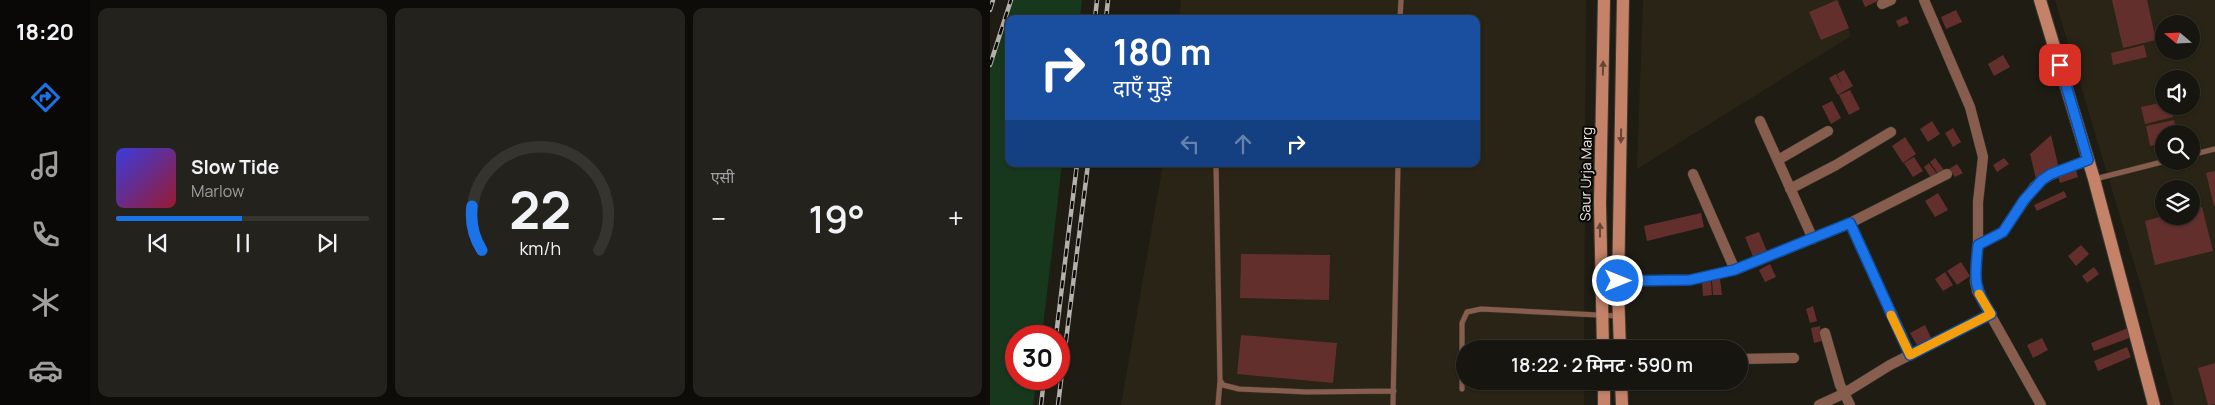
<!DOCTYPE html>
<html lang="hi">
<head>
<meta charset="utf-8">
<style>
	:root { --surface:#17150f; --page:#24221d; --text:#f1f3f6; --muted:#9e9f9e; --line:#36342f; --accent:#1a73e8 }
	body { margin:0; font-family:Manrope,"Noto Sans Devanagari",sans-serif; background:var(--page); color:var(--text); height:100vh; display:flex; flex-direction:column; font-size:19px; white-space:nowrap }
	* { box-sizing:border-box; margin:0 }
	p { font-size:16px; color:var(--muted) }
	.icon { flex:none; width:28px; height:28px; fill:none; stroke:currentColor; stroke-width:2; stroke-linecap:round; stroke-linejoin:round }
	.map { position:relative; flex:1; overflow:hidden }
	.panel { display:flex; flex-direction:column; gap:8px; padding:8px; background:#0d0c08; width:900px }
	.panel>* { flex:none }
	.banner { position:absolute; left:15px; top:15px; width:475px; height:152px; border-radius:10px; box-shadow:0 1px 4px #0004,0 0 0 1px var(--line); background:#1a4fa0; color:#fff; overflow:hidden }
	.needle { width:32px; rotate:289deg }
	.tools { position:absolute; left:1165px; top:15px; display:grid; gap:10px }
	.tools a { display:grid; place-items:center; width:45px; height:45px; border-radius:50%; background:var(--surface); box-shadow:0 1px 4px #0004,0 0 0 1px var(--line); font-size:25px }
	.speed { position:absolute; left:15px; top:325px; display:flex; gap:10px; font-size:25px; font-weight:700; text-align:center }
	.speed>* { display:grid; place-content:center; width:65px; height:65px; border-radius:50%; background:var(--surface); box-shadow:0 1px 4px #0004,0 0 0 1px var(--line); line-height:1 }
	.speed .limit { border:8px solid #d22; background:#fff; color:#111 }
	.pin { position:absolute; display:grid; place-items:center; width:42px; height:42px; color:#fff; margin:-21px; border-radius:10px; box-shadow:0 2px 8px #0006 }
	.me { position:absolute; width:55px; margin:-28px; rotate:90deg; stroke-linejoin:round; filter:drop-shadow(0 0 4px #0008) }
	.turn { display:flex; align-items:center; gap:18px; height:105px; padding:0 25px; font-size:22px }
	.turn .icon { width:65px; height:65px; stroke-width:2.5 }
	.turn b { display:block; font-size:35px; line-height:42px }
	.lanes { display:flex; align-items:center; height:48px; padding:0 25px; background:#0003; justify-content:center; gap:25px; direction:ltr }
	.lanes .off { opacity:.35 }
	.big { font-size:38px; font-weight:600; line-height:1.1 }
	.panel .tile { flex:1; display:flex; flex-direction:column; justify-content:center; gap:8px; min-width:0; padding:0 18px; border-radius:10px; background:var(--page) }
	.panel .dial { align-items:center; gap:0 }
	.dial svg { height:130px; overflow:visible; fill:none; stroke:var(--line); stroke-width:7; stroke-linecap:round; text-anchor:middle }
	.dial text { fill:var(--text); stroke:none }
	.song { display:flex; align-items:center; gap:15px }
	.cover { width:60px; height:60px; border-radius:8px; background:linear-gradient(135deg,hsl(240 70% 55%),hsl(350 70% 35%)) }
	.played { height:5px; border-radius:2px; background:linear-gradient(90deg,var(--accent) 50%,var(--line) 50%) }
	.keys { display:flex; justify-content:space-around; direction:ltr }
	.heat { display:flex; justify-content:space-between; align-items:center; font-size:28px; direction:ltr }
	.panel .tiles { flex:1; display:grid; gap:8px; grid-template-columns:repeat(3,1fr) }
	.trip { position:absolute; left:466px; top:340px; width:292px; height:50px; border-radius:25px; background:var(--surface); box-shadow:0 1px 4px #0004,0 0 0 1px var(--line); font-weight:600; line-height:50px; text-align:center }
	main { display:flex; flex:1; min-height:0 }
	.menu { display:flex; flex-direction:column; width:90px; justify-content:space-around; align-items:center; background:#090806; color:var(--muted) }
	.menu .icon { width:35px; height:35px }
	.menu .current { color:var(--accent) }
	.menu b { font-size:22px; color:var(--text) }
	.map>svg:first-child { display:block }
	.built { fill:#292415; fill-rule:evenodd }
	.green { fill:#17381d }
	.building { fill:#622f2d }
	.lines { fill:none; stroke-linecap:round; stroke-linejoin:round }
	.lane-casing { stroke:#3c3931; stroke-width:6 }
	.street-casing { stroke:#3c3931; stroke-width:11 }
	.secondary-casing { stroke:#3c3931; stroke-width:14 }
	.lane { stroke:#875d4d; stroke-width:5 }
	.street { stroke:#875d4d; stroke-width:10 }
	.secondary { stroke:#c48268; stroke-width:12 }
	.rail-casing { stroke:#b3b1aa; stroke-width:4.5 }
	.rail { stroke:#080704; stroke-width:2.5; stroke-dasharray:8; stroke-linecap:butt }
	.oneway { fill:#664436 }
	.route-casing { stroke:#114b97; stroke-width:12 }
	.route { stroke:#1a73e8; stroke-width:9 }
	.slow { stroke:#f59e0b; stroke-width:9 }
	.labels { text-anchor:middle; stroke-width:4; stroke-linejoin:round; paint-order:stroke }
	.street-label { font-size:14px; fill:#eceae4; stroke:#080704 }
</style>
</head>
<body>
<main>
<nav class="menu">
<b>18:20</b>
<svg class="icon current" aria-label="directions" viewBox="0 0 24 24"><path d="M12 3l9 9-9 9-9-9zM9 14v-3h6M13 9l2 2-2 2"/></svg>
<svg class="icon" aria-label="music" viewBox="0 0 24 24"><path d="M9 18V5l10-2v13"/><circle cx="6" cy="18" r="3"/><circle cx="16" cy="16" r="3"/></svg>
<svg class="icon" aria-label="phone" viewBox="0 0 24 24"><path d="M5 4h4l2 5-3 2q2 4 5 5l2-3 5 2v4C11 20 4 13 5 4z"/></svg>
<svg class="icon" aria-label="climate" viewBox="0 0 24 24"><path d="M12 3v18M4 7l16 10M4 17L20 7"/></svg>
<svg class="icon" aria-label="car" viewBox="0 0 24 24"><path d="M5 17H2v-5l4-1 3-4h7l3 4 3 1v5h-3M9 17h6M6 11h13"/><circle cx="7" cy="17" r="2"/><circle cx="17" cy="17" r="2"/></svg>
</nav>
<section class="panel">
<div class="tiles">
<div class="tile">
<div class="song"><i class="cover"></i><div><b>Slow Tide</b><p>Marlow</p></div></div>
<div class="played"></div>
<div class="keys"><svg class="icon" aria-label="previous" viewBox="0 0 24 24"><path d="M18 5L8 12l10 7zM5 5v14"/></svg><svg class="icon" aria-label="pause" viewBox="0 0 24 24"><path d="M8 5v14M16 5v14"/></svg><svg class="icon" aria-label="next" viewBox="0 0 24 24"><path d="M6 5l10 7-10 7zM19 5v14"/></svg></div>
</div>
<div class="tile dial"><svg viewBox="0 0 100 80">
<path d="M14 69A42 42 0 1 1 86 69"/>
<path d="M14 69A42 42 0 0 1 8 42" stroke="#1a73e8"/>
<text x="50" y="56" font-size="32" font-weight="700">22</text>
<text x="50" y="72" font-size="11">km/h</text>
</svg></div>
<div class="tile"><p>एसी</p>
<div class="heat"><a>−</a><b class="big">19°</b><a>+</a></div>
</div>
</div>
</section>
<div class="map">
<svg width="1225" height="405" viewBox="0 0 1225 405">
	<rect width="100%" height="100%" fill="#1f1c14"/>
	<path class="built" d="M191,0H596L594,349H475V381H594V405H131L173,164H486V19H189Z
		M653,0H849L861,36L647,169Z
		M1065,0H1225V405H1184L1150,283ZM1174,24H1201V51H1174ZM1174,79H1201V106H1174ZM1174,134H1201V161H1174ZM1174,189H1201V216H1174Z"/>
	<path class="green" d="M22,0H92L90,19H19V164H72L52,336H26V379H47L43,405H0V70Z"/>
	<path class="building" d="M847,0L859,28L831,40L819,12Z
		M872,0H890L875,7Z
		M1122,0H1157L1166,40L1133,48Z
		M966,10L972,22L956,29L951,17Z
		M916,16L919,23L909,27L906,21Z
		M1154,45L1157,57L1123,65L1121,53Z
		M1013,55L1020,67L1004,76L998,64Z
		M854,70L863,86L848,95L839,78L846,74L853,86L847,74Z
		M860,90L870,109L859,115L849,95Z
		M842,101L851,118L841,124L832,106Z
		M1174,102V106H1181L1183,117L1155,124L1151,107Z
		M1184,120L1187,134H1174V143L1160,146L1156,126Z
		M942,121L950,134L938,142L930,129Z
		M963,128L971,142L963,147L955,133Z
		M1061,135L1069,169L1046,179L1040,154Z
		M915,137L926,154L913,163L902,146Z
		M924,157L933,171L923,177L914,163Z
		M945,158L954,170L948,174L940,162Z
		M1014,158L1019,164L1007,172L1003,165Z
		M939,163L947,174L941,178L934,167Z
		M967,164L973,173L965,177L959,169Z
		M1085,167L1088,177L1070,183L1067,173Z
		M1225,171V206H1224L1216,173Z
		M1074,191L1077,197L1047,211L1044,205Z
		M948,193L958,210L945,217L935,201Z
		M1212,207L1223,251L1165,265L1155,221L1173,216H1201V209Z
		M711,213L714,227L657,241L654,226Z
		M769,232L778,254L764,259L755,237Z
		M1091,245L1099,254L1086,266L1078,256Z
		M251,254L340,255L339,300L250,298Z
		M971,262L980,276L967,285L957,271Z
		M780,264L786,277L775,282L769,270Z
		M1104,267L1109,274L1097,283L1092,276Z
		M955,272L963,285L953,291L945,279Z
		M730,279L732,295H723L722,280Z
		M721,281L722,295L713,296L712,282Z
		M823,306L827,321L820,323L816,309Z
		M935,325L942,340L928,347L920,333Z
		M830,326L832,341L824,343L821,328Z
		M1138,328L1142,337L1104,351L1101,343Z
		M251,335L347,343L343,383L247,374Z
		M1052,338L1058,350L1043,358L1037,345Z
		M1137,347L1141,357L1108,371L1104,361Z
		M1225,363V404L1218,405L1208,368Z"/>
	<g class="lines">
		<defs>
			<path id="lane" d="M410,19L411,0
				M1201,155L1225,149
				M226,164L230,380L233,385L249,389L317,392L404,391
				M1105,179L1176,161
				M472,389V323L477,312L491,309L628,316
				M228,405L230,381
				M403,405L408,164"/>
			<path id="street" d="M934,0L980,107L993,157L988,202V245L985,281L987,291L1051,405
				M892,4L901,0
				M770,121L823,239
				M788,160L838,131
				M703,174L745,270
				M800,189L846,165L901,132
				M860,223L920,355
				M988,245L1013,232L1044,187L1052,180L1061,175L1098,160
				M628,281L700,280L745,270L854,226L957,174
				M835,333L850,385L860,405
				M750,359L804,358
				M829,405L853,394L900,365L1001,314"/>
			<path id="secondary" d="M1050,0L1104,179L1164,405
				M613,349L610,203L614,0
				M630,349L628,290L633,0
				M614,381V405
				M631,381L632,405"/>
		</defs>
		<use href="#lane" class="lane-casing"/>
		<use href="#street" class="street-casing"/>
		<use href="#secondary" class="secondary-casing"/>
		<use href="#lane" class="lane"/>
		<use href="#street" class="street"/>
		<use href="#secondary" class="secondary"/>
		<defs>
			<path id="rail" d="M0,10L3,0
				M105,19L107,0
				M116,19L118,0
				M0,65L21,0
				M66,336L87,164
				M51,405L54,379
				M68,405L98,164"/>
		</defs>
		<use href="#rail" class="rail-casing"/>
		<use href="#rail" class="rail"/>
	</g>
	<defs><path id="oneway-solid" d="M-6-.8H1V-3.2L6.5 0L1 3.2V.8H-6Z" transform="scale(1.25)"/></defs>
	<g class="oneway">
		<use href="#oneway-solid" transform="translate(613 68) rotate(-89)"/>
		<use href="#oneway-solid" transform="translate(631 136) rotate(91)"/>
		<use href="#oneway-solid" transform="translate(610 230) rotate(-90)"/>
	</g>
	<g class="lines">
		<defs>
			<path id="route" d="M628,281L700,280L744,270L860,223L920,355L1001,314C982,286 985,277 988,245L1013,232L1034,200L1052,180L1061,174L1098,160L1070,65"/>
		</defs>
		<use href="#route" class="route-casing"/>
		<use href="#route" class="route"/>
		<path class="slow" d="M901,315L920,355L1001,314L989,294"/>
	</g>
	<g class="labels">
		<g class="street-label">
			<text transform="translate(596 174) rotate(-89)" y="5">Saur Urja Marg</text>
		</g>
	</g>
</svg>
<div class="tools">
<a><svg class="needle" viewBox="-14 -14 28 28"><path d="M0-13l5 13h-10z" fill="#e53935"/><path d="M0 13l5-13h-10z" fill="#9e9f9e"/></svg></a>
<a><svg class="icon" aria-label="sound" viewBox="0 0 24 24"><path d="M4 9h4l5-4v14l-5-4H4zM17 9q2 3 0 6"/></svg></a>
<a><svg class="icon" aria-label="search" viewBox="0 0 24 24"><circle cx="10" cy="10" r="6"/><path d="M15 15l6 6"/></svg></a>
<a><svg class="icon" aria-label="layers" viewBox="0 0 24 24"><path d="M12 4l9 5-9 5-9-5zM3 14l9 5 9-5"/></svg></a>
</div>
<div class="speed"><div class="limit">30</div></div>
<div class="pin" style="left:1070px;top:65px;background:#d93025"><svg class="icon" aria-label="arrive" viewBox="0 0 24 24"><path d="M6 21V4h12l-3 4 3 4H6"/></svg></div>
<svg class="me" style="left:628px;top:281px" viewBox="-20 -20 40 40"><circle r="17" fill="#1a73e8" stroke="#fff" stroke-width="3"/><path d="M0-11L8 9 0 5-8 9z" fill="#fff"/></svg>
<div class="trip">18:22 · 2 मिनट · 590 m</div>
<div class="banner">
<div class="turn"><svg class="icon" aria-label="right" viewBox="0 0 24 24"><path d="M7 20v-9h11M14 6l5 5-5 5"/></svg><div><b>180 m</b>दाएँ मुड़ें</div></div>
<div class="lanes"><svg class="icon off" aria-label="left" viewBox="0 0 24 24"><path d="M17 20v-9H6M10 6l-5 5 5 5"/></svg><svg class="icon off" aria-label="ahead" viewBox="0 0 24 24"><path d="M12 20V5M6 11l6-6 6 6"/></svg><svg class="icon" aria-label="right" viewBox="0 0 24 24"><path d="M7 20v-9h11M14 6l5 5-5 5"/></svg></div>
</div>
</div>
</main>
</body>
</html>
